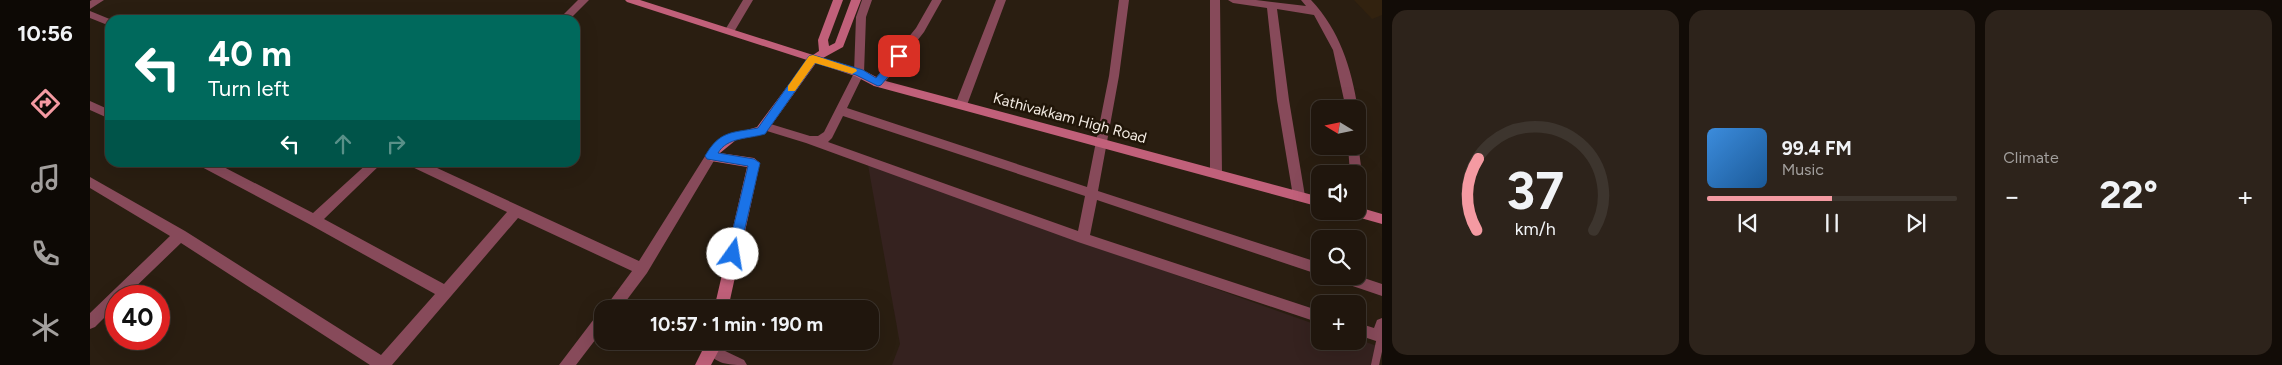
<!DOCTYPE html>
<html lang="en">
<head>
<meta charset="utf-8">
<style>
	:root { --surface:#20160d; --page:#2d231b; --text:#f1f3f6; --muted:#a29f9d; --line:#3d352e; --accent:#f49aa2 }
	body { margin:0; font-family:Figtree,sans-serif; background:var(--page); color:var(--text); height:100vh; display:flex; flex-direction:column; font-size:19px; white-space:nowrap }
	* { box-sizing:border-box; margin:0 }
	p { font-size:16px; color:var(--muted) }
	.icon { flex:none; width:28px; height:28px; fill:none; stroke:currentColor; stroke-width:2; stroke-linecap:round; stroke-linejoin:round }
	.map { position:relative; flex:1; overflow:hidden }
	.details { display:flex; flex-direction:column; gap:10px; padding:10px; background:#120c07; width:900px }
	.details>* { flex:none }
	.top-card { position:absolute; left:15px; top:15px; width:475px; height:152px; border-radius:15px; box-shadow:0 5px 20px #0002,0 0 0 1px var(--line); background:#00695c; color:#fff; overflow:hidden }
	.needle { width:32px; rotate:280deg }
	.buttons { position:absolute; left:1221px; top:100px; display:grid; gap:10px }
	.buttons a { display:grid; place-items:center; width:55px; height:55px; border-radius:10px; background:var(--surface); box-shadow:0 5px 20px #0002,0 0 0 1px var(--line); font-size:25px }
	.speed { position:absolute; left:15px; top:285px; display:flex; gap:10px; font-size:25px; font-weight:700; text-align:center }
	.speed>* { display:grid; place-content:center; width:65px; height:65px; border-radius:50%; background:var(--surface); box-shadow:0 5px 20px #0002,0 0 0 1px var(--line); line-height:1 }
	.speed .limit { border:8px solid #d22; background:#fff; color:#111 }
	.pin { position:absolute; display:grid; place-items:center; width:42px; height:42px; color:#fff; margin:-21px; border-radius:10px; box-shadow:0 2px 8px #0006 }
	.me { position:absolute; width:55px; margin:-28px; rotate:13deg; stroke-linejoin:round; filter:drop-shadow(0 0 4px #0008) }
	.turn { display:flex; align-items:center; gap:18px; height:105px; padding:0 20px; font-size:22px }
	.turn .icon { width:65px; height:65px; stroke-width:2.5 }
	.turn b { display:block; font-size:35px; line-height:42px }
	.lanes { display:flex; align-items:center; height:48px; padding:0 20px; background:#0003; justify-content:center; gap:25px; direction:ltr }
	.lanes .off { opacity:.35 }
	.big { font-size:38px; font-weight:700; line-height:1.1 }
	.details .tile { flex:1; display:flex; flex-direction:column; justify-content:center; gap:8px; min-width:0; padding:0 18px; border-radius:15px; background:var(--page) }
	.details .dial { align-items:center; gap:0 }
	.dial svg { height:130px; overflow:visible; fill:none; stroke:var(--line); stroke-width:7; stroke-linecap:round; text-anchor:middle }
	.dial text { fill:var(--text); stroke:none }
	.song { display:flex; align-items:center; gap:15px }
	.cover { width:60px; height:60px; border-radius:8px; background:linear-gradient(135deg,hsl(210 70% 55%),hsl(210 70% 35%)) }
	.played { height:5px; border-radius:2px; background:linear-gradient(90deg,var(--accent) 50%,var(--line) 50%) }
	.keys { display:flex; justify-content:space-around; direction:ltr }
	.heat { display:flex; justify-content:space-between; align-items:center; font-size:28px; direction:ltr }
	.details .tiles { flex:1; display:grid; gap:10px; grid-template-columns:repeat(3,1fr) }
	.trip { position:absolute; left:504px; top:300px; width:285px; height:50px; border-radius:15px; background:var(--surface); box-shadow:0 5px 20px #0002,0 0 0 1px var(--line); font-weight:700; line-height:50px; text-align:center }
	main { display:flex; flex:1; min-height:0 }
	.tab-bar { display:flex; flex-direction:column; width:90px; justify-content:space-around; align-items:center; background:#0d0905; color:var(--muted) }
	.tab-bar .icon { width:35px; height:35px }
	.tab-bar .current { color:var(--accent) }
	.tab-bar b { font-size:22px; color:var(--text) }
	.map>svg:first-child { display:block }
	.industrial { fill:#35221f }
	.built { fill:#32220f }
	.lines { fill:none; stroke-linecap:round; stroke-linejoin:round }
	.lane { stroke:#874a5a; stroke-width:8 }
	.street { fill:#874a5a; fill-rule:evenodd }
	.secondary { fill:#c1607a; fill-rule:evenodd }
	.route { fill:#1a73e8; stroke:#114b97 }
	.slow { fill:#f59e0b }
	.labels { text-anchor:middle; stroke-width:5; stroke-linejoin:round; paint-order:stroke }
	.street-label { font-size:15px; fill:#f5ede4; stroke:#201508 }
</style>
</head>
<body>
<main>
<nav class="tab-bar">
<b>10:56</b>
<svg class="icon current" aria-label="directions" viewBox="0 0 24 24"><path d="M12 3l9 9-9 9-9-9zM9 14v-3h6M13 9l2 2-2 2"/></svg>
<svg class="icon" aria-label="music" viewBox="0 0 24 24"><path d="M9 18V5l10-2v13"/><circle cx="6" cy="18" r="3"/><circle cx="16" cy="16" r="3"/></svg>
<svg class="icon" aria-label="phone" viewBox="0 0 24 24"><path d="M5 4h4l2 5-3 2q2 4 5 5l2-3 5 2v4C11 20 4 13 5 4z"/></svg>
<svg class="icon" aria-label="climate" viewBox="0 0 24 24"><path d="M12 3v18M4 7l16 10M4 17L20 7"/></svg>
</nav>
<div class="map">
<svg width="1292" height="365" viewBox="0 0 1292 365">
	<rect width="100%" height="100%" fill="#2a1e11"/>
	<path class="industrial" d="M778,165L1230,326V341H1268V339L1292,348L1289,365H802L810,344Z"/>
	<path class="built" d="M1264,0H1292V15L1282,19Z"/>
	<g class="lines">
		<path class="lane" d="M1285,365L1291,337"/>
		<path class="street" d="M2,0H14L0,9V1Z
			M488,0H499L479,20H468Z
			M653,0H663L644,32H636L635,30Z
			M772,0H782L776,17L774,73L757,108L997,187L1019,76L1029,0H1039L1029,76L1008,191L1230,263V275L1007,200L1000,235L1230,311V323L988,242L716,143L670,129L668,126L674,122L720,136H728L734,132L764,73L766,17ZM753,116L995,196L988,231L738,142L742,138Z
			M842,0H852L834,32L792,86H784L782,83L784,80L826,28Z
			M906,0H916L877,105L875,108H867L865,105Z
			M1120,0H1130L1132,174L1130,177H1122L1120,174Z
			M1138,0H1166L1216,6L1211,0H1221C1250,31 1261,67 1268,109H1256L1243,50L1224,15L1187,9L1199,100L1215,196L1213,200H1205L1203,196L1187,100L1177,8L1143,3Z
			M0,11L22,20H20V26L0,18Z
			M0,101L20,110V119L0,110Z
			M1268,143L1272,174L1268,178V174H1260L1258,146H1268Z
			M621,151L627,156L625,159L557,273L530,309H514L542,271L428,218L302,365H280L91,243L36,296H26V306L5,327L0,329V313L80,236L0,188V177L95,231L291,355L345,294L219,224L108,165L106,162H124L223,213L279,162H293L234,219L354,284L417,212L318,165L316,162H334L549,261L617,153Z
			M1268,191L1272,192C1276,199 1276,210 1273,216H1263L1262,212L1268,211Z
			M1243,276H1268L1292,284V296L1245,280Z
			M512,313V331L486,365H469L507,315Z
			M1292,318V343L1268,335V323L1284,328L1287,320Z
			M623,341L628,343L633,350L654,360L657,365C639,365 624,365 616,348L618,343Z"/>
		<path class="secondary" d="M535,0H550L723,55L729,51L728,40L743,0H753L738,40L739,46L745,43L761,0H771L753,47L733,58L773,70L792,80L1230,197V207L784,86L765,76L726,63L675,134L646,140L630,153L664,158L670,163L638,309H624L657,167L621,161L615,156L622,146L633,137L667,127L717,60L537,2Z
			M1268,207L1292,214V224L1260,215L1259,211H1268Z
			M617,341H631L630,348L621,365H605Z"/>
	</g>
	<path class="route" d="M809,53L814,56L813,59L791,85L788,86L766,75L725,63L675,134C659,139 637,137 628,153L664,159L670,163L649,254L647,258H639L637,254L658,166L617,159L615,156C630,130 642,133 668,128L719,56L723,55L773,70L786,78L806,54Z"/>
	<path class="slow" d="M723,55L766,69L767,71L762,74L725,63L705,91H698V86L719,56Z"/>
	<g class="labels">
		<g class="street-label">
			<text transform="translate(980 118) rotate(15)" y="5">Kathivakkam High Road</text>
		</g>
	</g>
</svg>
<div class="buttons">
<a><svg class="needle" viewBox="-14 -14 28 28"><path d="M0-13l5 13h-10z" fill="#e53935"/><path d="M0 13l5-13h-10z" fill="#a29f9d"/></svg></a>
<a><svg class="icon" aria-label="sound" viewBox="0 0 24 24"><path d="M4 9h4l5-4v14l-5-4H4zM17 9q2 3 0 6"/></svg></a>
<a><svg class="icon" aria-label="search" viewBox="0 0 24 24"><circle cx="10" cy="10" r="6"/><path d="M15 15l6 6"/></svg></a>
<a>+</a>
</div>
<div class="speed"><div class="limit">40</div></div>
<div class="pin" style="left:809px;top:56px;background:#d93025"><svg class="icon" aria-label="arrive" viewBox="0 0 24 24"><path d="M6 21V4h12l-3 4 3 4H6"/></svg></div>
<svg class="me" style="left:643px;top:254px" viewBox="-20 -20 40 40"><circle r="19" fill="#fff"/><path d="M0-13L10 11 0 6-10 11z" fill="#1a73e8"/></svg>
<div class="trip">10:57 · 1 min · 190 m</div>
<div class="top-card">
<div class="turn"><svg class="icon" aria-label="left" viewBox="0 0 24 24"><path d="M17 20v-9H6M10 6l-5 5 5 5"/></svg><div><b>40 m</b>Turn left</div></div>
<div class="lanes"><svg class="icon" aria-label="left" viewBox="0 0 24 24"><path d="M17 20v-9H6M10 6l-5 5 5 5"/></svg><svg class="icon off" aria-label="ahead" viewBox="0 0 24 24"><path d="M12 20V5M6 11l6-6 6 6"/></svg><svg class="icon off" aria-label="right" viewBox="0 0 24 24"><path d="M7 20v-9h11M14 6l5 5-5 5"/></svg></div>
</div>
</div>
<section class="details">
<div class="tiles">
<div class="tile dial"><svg viewBox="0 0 100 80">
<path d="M14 69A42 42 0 1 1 86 69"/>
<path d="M14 69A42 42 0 0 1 15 25" stroke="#f49aa2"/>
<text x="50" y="56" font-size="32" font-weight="700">37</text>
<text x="50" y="72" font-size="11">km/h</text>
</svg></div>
<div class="tile">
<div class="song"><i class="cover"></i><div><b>99.4 FM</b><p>Music</p></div></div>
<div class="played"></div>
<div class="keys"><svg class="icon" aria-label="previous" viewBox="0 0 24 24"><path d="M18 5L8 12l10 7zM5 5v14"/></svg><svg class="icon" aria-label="pause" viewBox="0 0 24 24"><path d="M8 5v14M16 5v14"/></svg><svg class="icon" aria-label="next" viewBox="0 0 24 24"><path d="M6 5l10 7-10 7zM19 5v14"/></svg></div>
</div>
<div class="tile"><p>Climate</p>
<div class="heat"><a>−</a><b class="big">22°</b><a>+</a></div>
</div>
</div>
</section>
</main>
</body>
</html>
